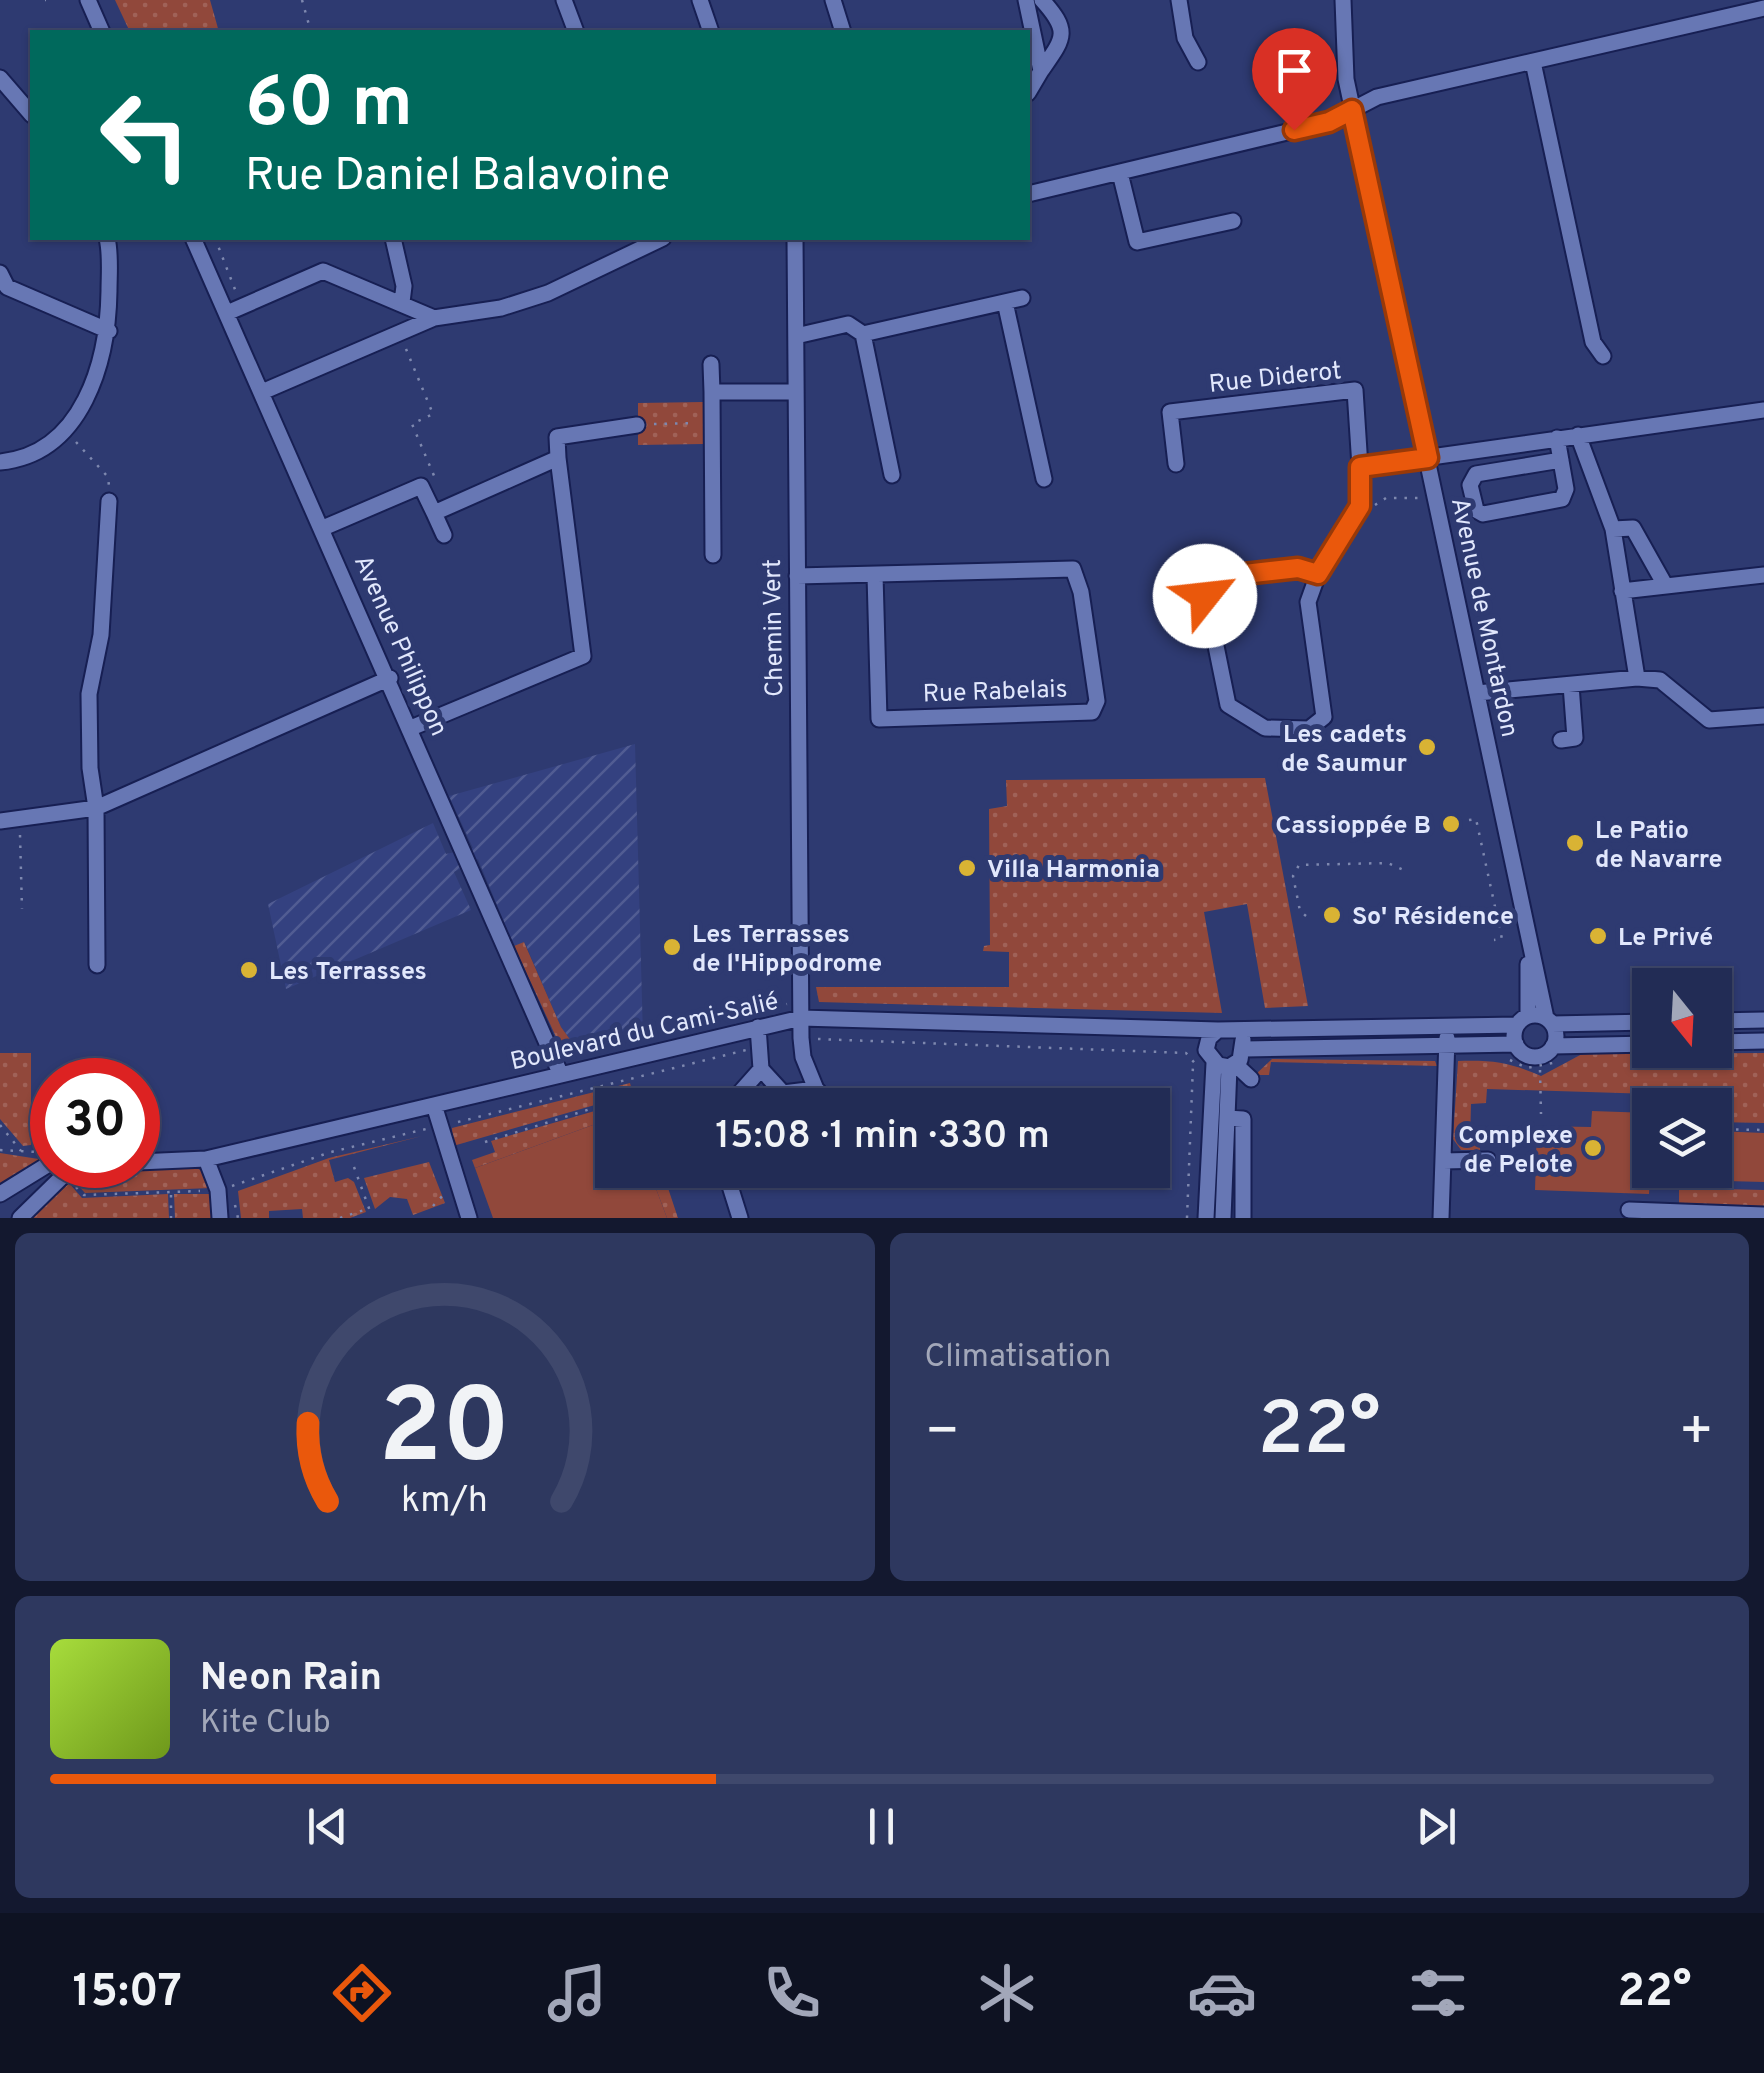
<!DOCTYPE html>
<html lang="fr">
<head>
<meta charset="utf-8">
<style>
	:root { --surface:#222c55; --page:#2e385f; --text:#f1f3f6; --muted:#a2a7b9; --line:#3f486c; --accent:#ea580c }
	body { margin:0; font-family:Overpass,sans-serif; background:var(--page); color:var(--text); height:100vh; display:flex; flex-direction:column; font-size:38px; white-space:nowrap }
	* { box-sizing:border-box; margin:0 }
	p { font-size:32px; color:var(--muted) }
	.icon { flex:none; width:55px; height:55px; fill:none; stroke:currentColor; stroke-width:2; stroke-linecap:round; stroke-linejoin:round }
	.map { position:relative; height:1218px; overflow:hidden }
	.sheet { display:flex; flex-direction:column; gap:15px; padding:15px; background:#13182f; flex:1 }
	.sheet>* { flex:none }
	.banner { position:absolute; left:30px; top:30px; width:1000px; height:210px; border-radius:0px; box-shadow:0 2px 8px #0004,0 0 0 2px var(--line); background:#00695c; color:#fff; overflow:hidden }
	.needle { width:65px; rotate:162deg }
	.tools { position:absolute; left:1632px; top:968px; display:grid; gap:20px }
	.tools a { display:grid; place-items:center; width:100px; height:100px; border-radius:0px; background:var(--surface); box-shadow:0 2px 8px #0004,0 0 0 2px var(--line); font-size:50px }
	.speed { position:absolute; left:30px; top:1058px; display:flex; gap:20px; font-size:50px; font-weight:700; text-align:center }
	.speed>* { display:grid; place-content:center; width:130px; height:130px; border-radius:50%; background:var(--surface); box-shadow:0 2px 8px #0004,0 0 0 2px var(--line); line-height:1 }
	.speed .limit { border:15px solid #d22; background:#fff; color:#111 }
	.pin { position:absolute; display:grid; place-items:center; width:85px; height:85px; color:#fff; margin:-102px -42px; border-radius:50% 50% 50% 0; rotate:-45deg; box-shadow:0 0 10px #0007 }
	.pin .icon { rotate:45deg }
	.me { position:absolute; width:110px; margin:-55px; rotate:61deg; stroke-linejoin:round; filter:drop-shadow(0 0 8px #0008) }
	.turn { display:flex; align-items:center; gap:35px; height:210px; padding:0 50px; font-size:45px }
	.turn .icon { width:130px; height:130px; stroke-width:2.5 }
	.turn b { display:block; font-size:70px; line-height:85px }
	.big { font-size:75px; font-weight:600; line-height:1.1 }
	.sheet .tile { flex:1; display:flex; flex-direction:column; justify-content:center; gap:15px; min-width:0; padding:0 35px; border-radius:15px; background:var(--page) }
	.sheet .dial { align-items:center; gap:0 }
	.dial svg { height:260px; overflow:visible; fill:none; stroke:var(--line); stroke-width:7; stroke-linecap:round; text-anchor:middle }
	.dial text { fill:var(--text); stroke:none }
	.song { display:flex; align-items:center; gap:30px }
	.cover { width:120px; height:120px; border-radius:15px; background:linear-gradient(135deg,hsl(80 70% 55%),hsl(80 70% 35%)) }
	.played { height:10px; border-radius:5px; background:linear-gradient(90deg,var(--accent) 40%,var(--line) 40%) }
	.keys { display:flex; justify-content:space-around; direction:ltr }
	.heat { display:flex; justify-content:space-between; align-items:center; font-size:55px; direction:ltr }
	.sheet .tiles { flex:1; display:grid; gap:15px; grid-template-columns:1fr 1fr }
	.tile:last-child { grid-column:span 2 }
	.trip { position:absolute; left:595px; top:1088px; width:575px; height:100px; border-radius:0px; background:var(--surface); box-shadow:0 2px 8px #0004,0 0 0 2px var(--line); font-weight:600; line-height:100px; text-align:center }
	.dock { display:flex; height:160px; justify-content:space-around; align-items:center; background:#0e1222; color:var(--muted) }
	.dock .icon { width:70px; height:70px }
	.dock .active { color:var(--accent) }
	.dock b { font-size:45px; color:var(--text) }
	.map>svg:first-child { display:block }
	.industrial { fill:url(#industrial-furrows) }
	.green { fill:url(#green-dots) }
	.pitch { fill:#91483b }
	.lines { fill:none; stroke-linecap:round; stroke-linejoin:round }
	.minor-casing { stroke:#171f53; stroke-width:19 }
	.path { stroke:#7e88af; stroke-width:2.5; stroke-dasharray:2.5 8; stroke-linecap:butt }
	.minor { stroke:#6777b4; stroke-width:15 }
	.route-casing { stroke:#983908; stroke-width:25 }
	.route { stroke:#ea580c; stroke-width:18 }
	.poi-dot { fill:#d9b334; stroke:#2e3a71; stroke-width:4 }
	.labels { text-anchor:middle; stroke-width:10; stroke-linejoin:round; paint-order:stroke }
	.street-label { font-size:25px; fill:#e1e7fc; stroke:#2e3a71 }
	.poi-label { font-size:25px; font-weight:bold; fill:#e1e7fc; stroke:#2e3a71; text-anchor:start }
</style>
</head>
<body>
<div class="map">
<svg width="1764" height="1218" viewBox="0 0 1764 1218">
	<defs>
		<pattern id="industrial-furrows" width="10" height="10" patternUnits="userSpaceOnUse" patternTransform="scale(2.5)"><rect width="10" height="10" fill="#344180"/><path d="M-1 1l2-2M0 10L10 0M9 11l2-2" fill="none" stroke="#515c93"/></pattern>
		<pattern id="green-dots" width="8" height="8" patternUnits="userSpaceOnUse" patternTransform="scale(2.5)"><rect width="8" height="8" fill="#91483b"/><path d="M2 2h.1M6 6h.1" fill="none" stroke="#a06258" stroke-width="1.8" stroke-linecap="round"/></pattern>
	</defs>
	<rect width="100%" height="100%" fill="#2e3a71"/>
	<path class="industrial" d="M635,744L643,1037L579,1052L561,1027L525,943L514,946L478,859L454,872L471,910L286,989L268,904L433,823L446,854L473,848L449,796Z"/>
	<path class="green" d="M115,0H210L219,32H130Z
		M703,402V444L638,445V403Z
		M1265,778L1308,1006L1265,1008L1247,904L1204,912L1222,1013L819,1002L816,987H1009V952L983,951L984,946L990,945L989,809L1007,806L1006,780Z
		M524,942L561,1027L579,1052L565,1048L557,1039L514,946Z
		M0,1053H31V1145L23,1146L0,1119Z
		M1764,1053V1123L1715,1122V1105H1652V1094L1487,1089L1486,1103L1471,1104L1470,1143L1480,1144V1150H1461L1453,1139L1458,1061C1496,1060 1510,1063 1541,1076L1582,1054Z
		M1272,1059L1435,1061L1437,1066L1271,1062L1269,1075H1255Z
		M630,1083L633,1094L453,1146L452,1128Z
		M612,1106V1118L475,1168L472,1160L495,1152L491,1141Z
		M422,1136L329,1160L335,1182L348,1178L354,1182L366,1212L350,1218H303L302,1209L269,1211V1218H241L238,1191L329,1158Z
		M0,1153L45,1160L0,1188Z
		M429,1162L445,1203L413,1215L407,1199L390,1197L375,1209L364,1178Z
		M193,1166L204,1172L211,1188L85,1193L75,1182L113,1173Z
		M649,1170H662L678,1218H667Z
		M69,1183L82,1198L168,1194L169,1218H32Z
		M1679,1188L1764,1190V1211L1679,1208Z
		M174,1194H213L217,1218H175Z"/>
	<path class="pitch" d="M1592,1111L1650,1113V1170H1715V1131L1764,1133V1182L1650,1179L1649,1194L1535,1190L1537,1126L1591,1127Z
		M612,1118V1170H649L667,1218H493L475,1168Z"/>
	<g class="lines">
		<defs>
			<path id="minor" d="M88,0L102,32
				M564,0L576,32
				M700,0L711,32
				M833,0L843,32
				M1026,0L1041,71L1028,93
				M1179,0L1185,38L1198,62
				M1343,0L1346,79L1546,1018
				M1533,62L1593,342L1603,356
				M1041,71C1064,38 1071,32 1042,0
				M0,78L32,115
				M1120,173L1137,242L1233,221
				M1028,194L1329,122L1377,97L1764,8
				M193,238L561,1075
				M393,238L404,286L402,302
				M795,238L801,1038L803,1057L816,1089
				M0,273L7,287L109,331
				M1005,302L1044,479
				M227,313L323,271L434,318
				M863,334L892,475
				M796,336L848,324L863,334L1022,298
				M711,364L712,392
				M262,392L434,318L501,308L548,293L663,238
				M1578,435L1613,529L1637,678
				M1557,438L1566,489L1562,499L1483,514L1476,510L1470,485L1476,474L1561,460
				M0,462C83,454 108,361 109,291C109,274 111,255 107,238
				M1176,464L1170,412L1355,390L1360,467L1764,410
				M434,513L444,535
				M323,528L421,486L434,513L558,458L557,437L637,425
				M1613,529L1633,528L1665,585
				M713,555L712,392H795
				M1318,574L1298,568L1218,577L1205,592L1228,705L1265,728L1309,729L1324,717L1308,602L1318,574L1360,506V467
				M797,576L1073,569L1081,592L1097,701L1092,712L879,719L875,575
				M1622,591L1764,575
				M1477,693L1637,678L1660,680L1709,720L1764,716
				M411,728L583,656L558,458
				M1561,740L1575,738L1571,685
				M0,821L96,808L390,678
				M97,965L96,808L90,768L89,694L101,635L109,501
				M1514 1036a21 21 0 1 1 42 0a21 21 0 1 1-42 0Z
				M1528,1016V964
				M1715,1021L1764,1020
				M1552,1024L1650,1022
				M1218,1030L1209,1038L1206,1050L1218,1065L1229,1067L1240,1060L1243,1040
				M1715,1042L1764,1041
				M1553,1046L1650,1044
				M1245,1049L1516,1044
				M1235,1064L1251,1079
				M761,1069L783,1093L816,1089L831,1105
				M434,1105L469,1218
				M729,1105L761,1069L758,1027
				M1227,1118L1243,1119V1218
				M206,1159L218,1190L220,1218
				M1443,1161L1488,1160
				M138,1162L206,1159L801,1018L1218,1030L1517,1025
				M725,1170L740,1218
				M0,1194L52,1162
				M1629,1210L1764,1215
				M20,1218L65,1174L98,1165
				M1206,1218L1214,1063
				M1223,1218L1229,1067
				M1441,1218L1447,1038"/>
		</defs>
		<use href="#minor" class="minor-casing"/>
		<path class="path" d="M45,0H46
			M302,0L311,32
			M215,238L236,292
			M406,349L433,414L412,424L435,478
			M654,424L696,423
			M76,442L108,477L109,486
			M1375,505L1386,498H1419
			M1469,820L1476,819L1502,939L1494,940
			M20,835L22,909
			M1306,916L1300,911L1293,876L1299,865L1388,863L1408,872
			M756,1012L787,1004
			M818,1039L1186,1053L1198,1067
			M1663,1050H1688
			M1537,1056L1538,1066
			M1510,1060L1527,1068L1558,1062
			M1540,1070L1541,1114
			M458,1122L746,1050
			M0,1125L21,1151
			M1715,1129L1764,1130
			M485,1142L632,1096L653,1098
			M0,1150L38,1152
			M354,1167L370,1211
			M232,1186L331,1152L426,1129
			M76,1187L84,1195L200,1191
			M171,1195V1218
			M235,1205L238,1218
			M433,1206L445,1193
			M340,1218L367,1209
			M1187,1218L1193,1065"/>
		<use href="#minor" class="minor"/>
	</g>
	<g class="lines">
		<defs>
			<path id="route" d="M1205,596L1208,584L1218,577L1298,568L1318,574L1360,506V467L1428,458L1352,110L1329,122L1294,130"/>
		</defs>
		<use href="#route" class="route-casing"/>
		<use href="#route" class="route"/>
	</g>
	<g class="poi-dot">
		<circle cx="1427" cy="747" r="10"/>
		<circle cx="1451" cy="824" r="10"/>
		<circle cx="1575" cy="843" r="10"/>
		<circle cx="967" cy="868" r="10"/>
		<circle cx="1332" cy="915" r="10"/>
		<circle cx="1598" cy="936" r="10"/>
		<circle cx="672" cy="947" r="10"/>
		<circle cx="249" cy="970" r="10"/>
		<circle cx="1593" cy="1148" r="10"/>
	</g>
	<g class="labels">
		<g class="street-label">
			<text transform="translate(1275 376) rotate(-6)" y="9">Rue Diderot</text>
			<text transform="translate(1486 617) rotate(78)" y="9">Avenue de Montardon</text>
			<text transform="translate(772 628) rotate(-91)" y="9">Chemin Vert</text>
			<text transform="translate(402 645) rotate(66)" y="9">Avenue Philippon</text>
			<text transform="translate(995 690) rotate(-2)" y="9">Rue Rabelais</text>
			<text transform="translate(644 1030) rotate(-13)" y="9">Boulevard du Cami-Salié</text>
		</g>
		<g class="poi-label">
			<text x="1407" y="742" text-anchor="end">Les cadets<tspan x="1407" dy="29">de Saumur</tspan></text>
			<text x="1431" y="833" text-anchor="end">Cassioppée B</text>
			<text x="1595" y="838">Le Patio<tspan x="1595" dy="29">de Navarre</tspan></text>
			<text x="987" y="877">Villa Harmonia</text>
			<text x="1352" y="924">So' Résidence</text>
			<text x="692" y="942">Les Terrasses<tspan x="692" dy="29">de l'Hippodrome</tspan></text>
			<text x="1618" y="945">Le Privé</text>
			<text x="269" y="979">Les Terrasses</text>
			<text x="1573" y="1143" text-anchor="end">Complexe<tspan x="1573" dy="29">de Pelote</tspan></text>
		</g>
	</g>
</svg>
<div class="tools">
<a><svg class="needle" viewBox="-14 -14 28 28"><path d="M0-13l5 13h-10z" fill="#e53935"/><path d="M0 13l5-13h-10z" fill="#a2a7b9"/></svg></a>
<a><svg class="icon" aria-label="layers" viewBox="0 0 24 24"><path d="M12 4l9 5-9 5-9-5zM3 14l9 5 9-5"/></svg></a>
</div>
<div class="speed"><div class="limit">30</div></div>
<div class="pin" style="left:1294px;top:130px;background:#d93025"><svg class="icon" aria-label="arrive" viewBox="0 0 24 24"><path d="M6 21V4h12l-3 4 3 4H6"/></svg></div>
<svg class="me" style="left:1205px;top:596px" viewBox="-20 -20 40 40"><circle r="19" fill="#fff"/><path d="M0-13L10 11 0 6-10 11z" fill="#ea580c"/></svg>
<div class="trip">15:08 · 1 min · 330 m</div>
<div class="banner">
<div class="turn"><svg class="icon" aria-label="left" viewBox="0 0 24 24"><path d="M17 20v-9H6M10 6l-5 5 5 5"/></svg><div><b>60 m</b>Rue Daniel Balavoine</div></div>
</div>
</div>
<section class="sheet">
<div class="tiles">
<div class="tile dial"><svg viewBox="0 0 100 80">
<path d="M14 69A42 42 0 1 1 86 69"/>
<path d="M14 69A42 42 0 0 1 8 45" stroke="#ea580c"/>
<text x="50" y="56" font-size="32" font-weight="700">20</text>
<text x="50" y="72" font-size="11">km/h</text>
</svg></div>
<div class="tile"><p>Climatisation</p>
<div class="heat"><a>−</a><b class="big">22°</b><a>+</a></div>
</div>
<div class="tile">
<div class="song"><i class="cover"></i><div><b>Neon Rain</b><p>Kite Club</p></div></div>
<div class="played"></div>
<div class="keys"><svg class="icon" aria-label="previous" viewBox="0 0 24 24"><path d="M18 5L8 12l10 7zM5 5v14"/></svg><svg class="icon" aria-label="pause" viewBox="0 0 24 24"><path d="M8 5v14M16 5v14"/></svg><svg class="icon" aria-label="next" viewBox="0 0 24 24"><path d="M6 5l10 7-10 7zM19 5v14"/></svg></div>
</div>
</div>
</section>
<nav class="dock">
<b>15:07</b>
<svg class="icon active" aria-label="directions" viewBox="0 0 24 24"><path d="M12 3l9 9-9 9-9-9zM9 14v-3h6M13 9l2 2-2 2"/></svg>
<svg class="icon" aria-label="music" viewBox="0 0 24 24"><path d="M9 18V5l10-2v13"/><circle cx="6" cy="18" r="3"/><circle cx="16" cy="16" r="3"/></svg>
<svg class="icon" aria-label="phone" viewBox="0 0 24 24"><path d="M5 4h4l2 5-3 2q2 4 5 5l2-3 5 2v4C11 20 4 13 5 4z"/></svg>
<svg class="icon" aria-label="climate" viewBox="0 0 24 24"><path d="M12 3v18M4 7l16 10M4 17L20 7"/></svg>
<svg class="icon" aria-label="car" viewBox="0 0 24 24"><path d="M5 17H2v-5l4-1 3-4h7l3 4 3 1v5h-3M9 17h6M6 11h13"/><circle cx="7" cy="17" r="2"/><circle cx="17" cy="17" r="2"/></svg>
<svg class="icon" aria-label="filters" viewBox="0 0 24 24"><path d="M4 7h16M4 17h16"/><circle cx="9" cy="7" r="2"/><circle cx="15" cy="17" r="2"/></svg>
<b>22°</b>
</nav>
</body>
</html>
